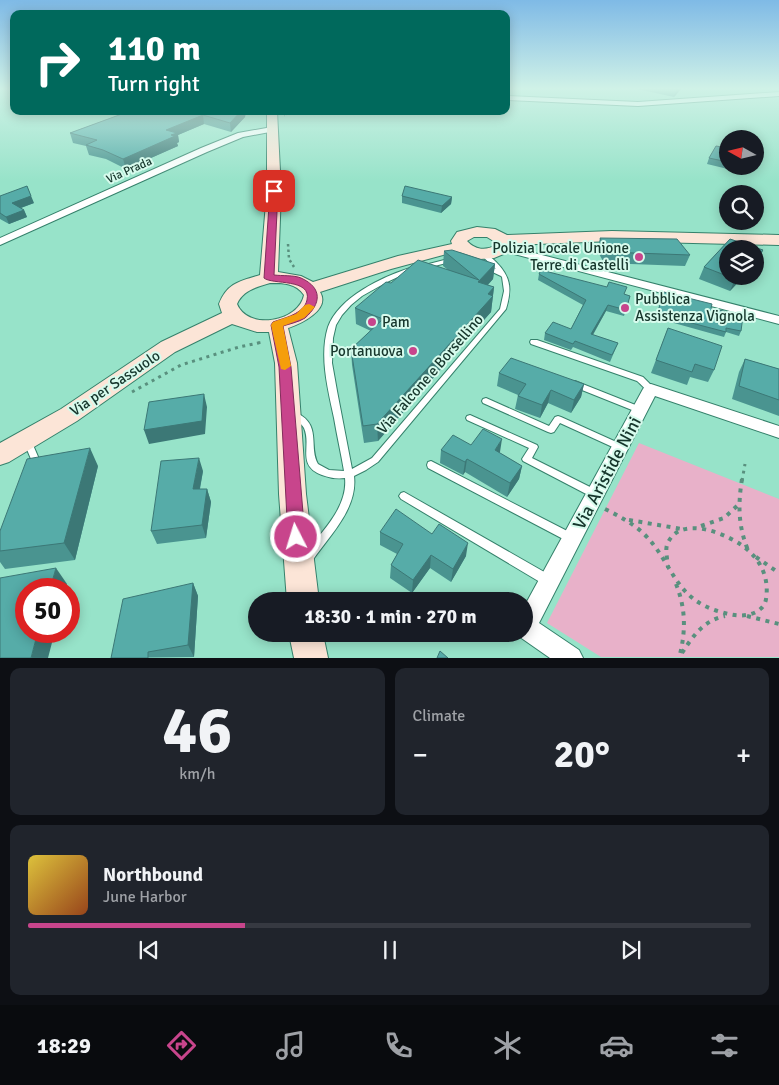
<!DOCTYPE html>
<html lang="en">
<head>
<meta charset="utf-8">
<style>
	:root { --surface:#171b24; --page:#20242c; --text:#f1f3f6; --muted:#9ea1a6; --line:#363941; --accent:#c8458c }
	body { margin:0; font-family:Signika,sans-serif; background:var(--page); color:var(--text); height:100vh; display:flex; flex-direction:column; font-size:19px; white-space:nowrap }
	* { box-sizing:border-box; margin:0 }
	p { font-size:16px; color:var(--muted) }
	.icon { flex:none; width:28px; height:28px; fill:none; stroke:currentColor; stroke-width:2; stroke-linecap:round; stroke-linejoin:round }
	.map { position:relative; height:658px; overflow:hidden }
	.drawer { display:flex; flex-direction:column; gap:10px; padding:10px; background:#0d0f14; flex:1 }
	.drawer>* { flex:none }
	.guide { position:absolute; left:10px; top:10px; width:500px; height:105px; border-radius:10px; box-shadow:0 2px 12px #0003; background:#00695c; color:#fff; overflow:hidden }
	.needle { width:32px; rotate:278deg }
	.tools { position:absolute; left:719px; top:130px; display:grid; gap:10px }
	.tools a { display:grid; place-items:center; width:45px; height:45px; border-radius:50%; background:var(--surface); box-shadow:0 2px 12px #0003; font-size:25px }
	.speed { position:absolute; left:15px; top:578px; display:flex; gap:10px; font-size:25px; font-weight:700; text-align:center }
	.speed>* { display:grid; place-content:center; width:65px; height:65px; border-radius:50%; background:var(--surface); box-shadow:0 2px 12px #0003; line-height:1 }
	.speed .limit { border:8px solid #d22; background:#fff; color:#111 }
	.pin { position:absolute; display:grid; place-items:center; width:42px; height:42px; color:#fff; margin:-21px; border-radius:10px; box-shadow:0 2px 8px #0006 }
	.me { position:absolute; width:55px; margin:-28px; rotate:355deg; stroke-linejoin:round; filter:drop-shadow(0 0 4px #0008) }
	.turn { display:flex; align-items:center; gap:18px; height:105px; padding:0 15px; font-size:22px }
	.turn .icon { width:65px; height:65px; stroke-width:2.5 }
	.turn b { display:block; font-size:35px; line-height:42px }
	.big { font-size:38px; font-weight:700; line-height:1.1 }
	.drawer .tile { flex:1; display:flex; flex-direction:column; justify-content:center; gap:8px; min-width:0; padding:0 18px; border-radius:10px; background:var(--page) }
	.drawer .dial { align-items:center; gap:0 }
	.dial b { font-size:65px; line-height:1 }
	.song { display:flex; align-items:center; gap:15px }
	.cover { width:60px; height:60px; border-radius:8px; background:linear-gradient(135deg,hsl(50 70% 55%),hsl(20 70% 35%)) }
	.played { height:5px; border-radius:2px; background:linear-gradient(90deg,var(--accent) 30%,var(--line) 30%) }
	.keys { display:flex; justify-content:space-around; direction:ltr }
	.heat { display:flex; justify-content:space-between; align-items:center; font-size:28px; direction:ltr }
	.drawer .tiles { flex:1; display:grid; gap:10px; grid-template-columns:1fr 1fr }
	.tile:last-child { grid-column:span 2 }
	.trip { position:absolute; left:248px; top:592px; width:285px; height:50px; border-radius:25px; background:var(--surface); box-shadow:0 2px 12px #0003; font-weight:700; line-height:50px; text-align:center }
	.menu { display:flex; height:80px; justify-content:space-around; align-items:center; background:#090b0e; color:var(--muted) }
	.menu .icon { width:35px; height:35px }
	.menu .active { color:var(--accent) }
	.menu b { font-size:22px; color:var(--text) }
	.map>svg:first-child { display:block }
	.green { fill:#e8b1c9 }
	.lines { fill:none; stroke-linecap:round; stroke-linejoin:round }
	.lane-casing { stroke:#35816b; stroke-width:2 }
	.street-casing { stroke:#35816b; stroke-width:2 }
	.secondary-casing { stroke:#35816b; stroke-width:2 }
	.path-far3 { stroke:#59907e; stroke-width:1; stroke-dasharray:1 2; stroke-linecap:butt }
	.path-far2 { stroke:#59907e; stroke-width:2.5; stroke-dasharray:2.5 3; stroke-linecap:butt }
	.path-far1 { stroke:#59907e; stroke-width:3; stroke-dasharray:3 4.5; stroke-linecap:butt }
	.path { stroke:#59907e; stroke-width:4; stroke-dasharray:4 5.5; stroke-linecap:butt }
	.lane { fill:#fff; fill-rule:evenodd }
	.street { fill:#fff; fill-rule:evenodd }
	.secondary { fill:#fce5d7; fill-rule:evenodd }
	.wall { fill:#4a9490 }
	.shaded-wall { fill:#3c7876 }
	.building { fill:#56aca8; stroke:#3c7876 }
	.route { fill:#c8458c; stroke:#822d5b }
	.slow { fill:#f59e0b }
	.poi-dot { fill:#c8458c; stroke:#d7fbed; stroke-width:2 }
	.labels { text-anchor:middle; stroke-width:4; stroke-linejoin:round; paint-order:stroke }
	.far-street-label { font-size:12px; fill:#16362c; stroke:#d7fbed }
	.poi-label { font-size:15px; fill:#16362c; stroke:#d7fbed; text-anchor:end }
	.street-label { font-size:15px; fill:#16362c; stroke:#d7fbed }
	.near-street-label { font-size:18px; fill:#16362c; stroke:#d7fbed }
</style>
</head>
<body>
<div class="map">
<svg width="779" height="658" viewBox="0 0 779 658">
	<rect width="100%" height="100%" fill="#97e3c9"/>
	<path class="green" d="M639,443L779,499V657H601L547,623Z"/>
	<g class="lines">
		<defs>
			<path id="lane" d="M483,252C488,255 492,258 496,262C511,277 512,289 506,309L378,462L366,470L354,476C358,509 329,536 312,561L308,563L304,561L303,558L304,555C321,532 348,508 345,478C337,479 330,478 322,475C296,465 312,446 304,428C301,422 294,420 290,415L291,413C296,412 298,413 302,416C320,428 309,449 318,464L329,470L344,471C341,453 337,436 334,418C328,390 319,356 328,327C339,297 382,277 410,268L413,270L387,282L362,296L351,305L342,315L336,325L333,338L332,363L337,391L352,469L372,458L500,309L504,291L502,277L501,276L484,268L483,267L486,265L496,269L481,255V253Z
				M452,258L455,260L454,261L423,269L420,267L421,266Z
				M531,340H537L643,377L655,389L654,391C647,393 642,385 637,381L531,344L530,342Z
				M575,381L643,408L644,410L643,412H637L572,386L571,384L572,382Z
				M486,398L549,426L555,417L558,416L561,417L623,445L624,447L623,449L620,450L617,449L560,423L554,432L551,433L548,432L483,403L482,401L483,399Z
				M470,415L537,445L538,447L532,458L598,491L600,494L598,497L595,498L592,497L523,461L522,459L529,448L467,420L466,418L467,416Z
				M27,437L30,438L39,459L35,468L32,469L29,468L28,465L31,459L23,440L24,438Z
				M431,461L575,535L576,538L575,541L571,542L567,541L428,468L427,465L428,462Z
				M404,492L553,577L554,581L553,585L549,586L545,585L401,499L399,496L401,493Z"/>
			<path id="street" d="M779,92V96L638,106L506,100V96L638,102Z
				M272,127L276,129L275,131L243,137L207,152L0,245V238L201,148L238,133Z
				M503,245L779,316V324L499,250L497,248L499,246Z
				M651,384L779,426V438L655,396L539,623L579,650L583,658H550L517,635L524,634V607L643,389L646,385Z"/>
			<path id="secondary" d="M267,111H277L281,191L278,272L301,276L313,282L398,256L452,244L451,241L457,232L477,227L495,229L507,235L612,231L779,235V245L612,241L512,245L506,253L494,258L480,259L459,252L443,255L391,269L320,292C331,310 300,324 288,328L297,363L306,494L319,601H287L279,494L275,363L269,332H257L232,324L175,352L77,421L9,462L0,465V443L61,409L161,342L222,313L219,304C227,283 240,281 260,275L267,191ZM474,237H487L495,242L496,245C486,251 475,250 467,241ZM270,283C283,283 296,283 304,295C299,322 248,331 237,304C243,290 257,287 270,283Z
				M289,634H323L328,658H294Z"/>
		</defs>
		<use href="#lane" class="lane-casing"/>
		<use href="#street" class="street-casing"/>
		<use href="#secondary" class="secondary-casing"/>
		<path class="path-far3" d="M284,116L295,111"/>
		<path class="path-far2" d="M288,244L289,259L294,267
			M258,343L263,342"/>
		<path class="path-far1" d="M132,392L181,365L239,347L263,342
			M742,481L745,464"/>
		<path class="path" d="M742,479C738,504 738,526 748,550
			M605,509C619,516 632,523 643,533C674,563 673,599 721,612C731,615 741,617 751,614C758,612 765,607 766,599C769,581 763,564 749,551C732,535 679,512 667,545C665,551 668,562 668,568
			M629,520L682,529
			M701,526L724,518L738,505
			M756,557L779,573
			M676,584C686,609 686,632 679,658
			M747,616L779,624
			M682,653C693,636 704,620 725,616"/>
		<use href="#lane" class="lane"/>
		<use href="#street" class="street"/>
		<use href="#secondary" class="secondary"/>
	</g>
	<path class="wall" d="M637,89H681L674,97Z
		M130,111H246L245,117L231,132L204,124L178,135L179,142L177,143L178,146L126,169L106,159L89,155L86,146L73,143L70,133Z
		M728,148V166H734L732,170L707,164L709,158Z
		M0,196L34,203L21,208L24,210L27,217L9,224L0,219Z
		M402,196L452,197L451,204L441,213L402,203Z
		M600,238L690,255L685,266L604,263L597,250Z
		M730,239L763,250L758,262L755,265V249H728V276H744L730,291L699,279L704,267Z
		M444,251L495,264L493,279L488,285L494,287L491,312L378,441L364,443L352,365L351,349L371,331L356,324L355,308L391,283L448,270L443,266Z
		M539,274L630,296L624,316L606,311L593,335L618,343L610,362L573,347L571,350L544,340L545,333L571,329L583,305L538,280Z
		M664,292L711,308L741,331L739,336L726,332L724,337L656,318Z
		M668,328L714,370L708,382L690,377L687,385L651,373Z
		M745,359L779,369V416L732,399L739,372Z
		M499,373L584,384L581,397L571,413L548,403L540,418L515,409L518,395L497,386Z
		M471,445L500,453L522,466L519,479L507,497L465,472L463,475L440,463L441,450Z
		M98,466L75,560L5,569L0,562V531Z
		M203,471L200,489H207L211,502L206,538L157,544L151,531Z
		M380,532L432,534L466,556L451,582L430,568L412,593L390,578L391,565L397,554L380,545Z
		M193,583L198,596L194,657L111,658Z"/>
	<path class="shaded-wall" d="M678,89H681L674,97L676,90Z
		M241,111H246L245,117L231,132L230,123Z
		M203,115L204,124L178,135L179,142L177,143L178,146L126,169L123,159L166,130Z
		M27,186L34,203L15,210L12,203Z
		M452,197L451,204L441,213L442,206Z
		M24,210L27,217L9,224L6,217Z
		M763,250L758,262L755,265V259Z
		M495,264L493,279L476,297L478,282Z
		M738,276H744L730,291L735,279Z
		M494,287L491,312L378,441L377,424Z
		M608,305L606,311L589,341L591,334Z
		M584,384L581,397L571,413L574,400Z
		M551,390L548,403L540,418L542,405Z
		M204,394L207,407L205,434L149,444L144,430Z
		M502,439L500,452L493,464L495,450Z
		M90,448L98,466L75,560L64,543Z
		M199,458L203,471L197,503L193,489Z
		M467,459L465,472L463,475L465,462Z
		M522,466L519,479L507,497L510,483Z
		M207,489L211,502L206,538L202,525Z
		M468,543L466,556L451,582L453,569Z
		M431,555L430,568L412,593L413,580Z
		M56,568L67,584L66,589H50Z
		M193,583L198,596L194,657L188,645Z
		M38,631H55L48,658H31Z"/>
	<path class="building" d="M130,111H241L230,123L203,115L166,130L177,133L171,135L175,136L123,159L103,150L86,145L97,140L70,133Z
		M716,146L728,148V162L709,158Z
		M27,186L31,196L12,203L24,210L6,217L0,213V196Z
		M405,186L452,197L442,206L402,196Z
		M600,238L677,239L690,255L607,252Z
		M730,239L763,250L755,259V249H728V276H738L735,279L704,267Z
		M452,250L495,264L478,282L494,287L488,294L493,296L377,424L363,426L351,349L383,319L355,308L386,282L391,283L418,260L479,280L444,251Z
		M541,270L607,287L609,282L627,287L624,294L630,296L626,310L608,305L591,334L618,343L612,355L575,341L573,344L545,333L553,322L571,329L586,300L539,274Z
		M664,292L712,304L711,308L743,316L741,331L726,328V332L657,314Z
		M668,328L722,346L714,370L695,364L692,372L656,360Z
		M511,358L584,384L574,400L551,390L542,405L518,396L526,384L499,373Z
		M745,359L779,369V400L739,386Z
		M204,394L202,421L144,430L149,402Z
		M483,429L502,439L495,450L522,466L510,483L467,459L465,462L441,450L453,435L471,445Z
		M90,448L64,543L0,551V531L27,459Z
		M199,458L193,489H207L202,525L151,531L161,461Z
		M396,509L432,534L439,524L468,543L453,569L431,555L413,580L391,565L403,544L380,532Z
		M56,568L50,589H26V631H38L31,658H0V578Z
		M193,583L188,645L148,652V658H111L123,599Z
		M440,651L448,658H437Z"/>
	<linearGradient id="sky" x2="0" y2="1"><stop stop-color="#7fbae6"/><stop offset="0.49" stop-color="#d0f2e7"/><stop offset="1" stop-color="#d0f2e7" stop-opacity="0"/></linearGradient>
	<rect width="779" height="181" fill="url(#sky)"/>
	<path class="route" d="M274,188L278,191L274,275C282,276 294,275 301,278C323,288 321,304 305,318C299,322 289,324 283,326L291,367L305,537L302,543L296,545L290,543L288,537L279,367L271,325L273,322C284,318 304,314 307,300C312,278 272,285 264,278L270,191Z"/>
	<path class="slow" d="M309,304L315,307L304,318L283,326L291,366L285,370L281,369L271,325L273,322L296,314L305,305Z"/>
	<g class="poi-dot">
		<circle cx="639" cy="257" r="5"/>
		<circle cx="625" cy="308" r="5"/>
		<circle cx="372" cy="322" r="5"/>
		<circle cx="413" cy="351" r="5"/>
	</g>
	<g class="labels">
		<g class="far-street-label">
			<text transform="translate(129 170) rotate(-24)" y="4">Via Prada</text>
		</g>
		<g class="poi-label">
			<text x="629" y="253">Polizia Locale Unione<tspan x="629" dy="17">Terre di Castelli</tspan></text>
			<text x="635" y="304" text-anchor="start">Pubblica<tspan x="635" dy="17">Assistenza Vignola</tspan></text>
			<text x="382" y="327" text-anchor="start">Pam</text>
			<text x="403" y="356">Portanuova</text>
		</g>
		<g class="street-label">
			<text transform="translate(430 374) rotate(-49)" y="5">Via Falcone e Borsellino</text>
			<text transform="translate(115 383) rotate(-34)" y="5">Via per Sassuolo</text>
		</g>
		<g class="near-street-label">
			<text transform="translate(607 473) rotate(-62)" y="6">Via Aristide Nini</text>
		</g>
	</g>
</svg>
<div class="tools">
<a><svg class="needle" viewBox="-14 -14 28 28"><path d="M0-13l5 13h-10z" fill="#e53935"/><path d="M0 13l5-13h-10z" fill="#9ea1a6"/></svg></a>
<a><svg class="icon" aria-label="search" viewBox="0 0 24 24"><circle cx="10" cy="10" r="6"/><path d="M15 15l6 6"/></svg></a>
<a><svg class="icon" aria-label="layers" viewBox="0 0 24 24"><path d="M12 4l9 5-9 5-9-5zM3 14l9 5 9-5"/></svg></a>
</div>
<div class="speed"><div class="limit">50</div></div>
<div class="pin" style="left:274px;top:191px;background:#d93025"><svg class="icon" aria-label="arrive" viewBox="0 0 24 24"><path d="M6 21V4h12l-3 4 3 4H6"/></svg></div>
<svg class="me" style="left:296px;top:537px" viewBox="-20 -20 40 40"><circle r="17" fill="#c8458c" stroke="#fff" stroke-width="3"/><path d="M0-11L8 9 0 5-8 9z" fill="#fff"/></svg>
<div class="trip">18:30 · 1 min · 270 m</div>
<div class="guide">
<div class="turn"><svg class="icon" aria-label="right" viewBox="0 0 24 24"><path d="M7 20v-9h11M14 6l5 5-5 5"/></svg><div><b>110 m</b>Turn right</div></div>
</div>
</div>
<section class="drawer">
<div class="tiles">
<div class="tile dial"><b>46</b><p>km/h</p></div>
<div class="tile"><p>Climate</p>
<div class="heat"><a>−</a><b class="big">20°</b><a>+</a></div>
</div>
<div class="tile">
<div class="song"><i class="cover"></i><div><b>Northbound</b><p>June Harbor</p></div></div>
<div class="played"></div>
<div class="keys"><svg class="icon" aria-label="previous" viewBox="0 0 24 24"><path d="M18 5L8 12l10 7zM5 5v14"/></svg><svg class="icon" aria-label="pause" viewBox="0 0 24 24"><path d="M8 5v14M16 5v14"/></svg><svg class="icon" aria-label="next" viewBox="0 0 24 24"><path d="M6 5l10 7-10 7zM19 5v14"/></svg></div>
</div>
</div>
</section>
<nav class="menu">
<b>18:29</b>
<svg class="icon active" aria-label="directions" viewBox="0 0 24 24"><path d="M12 3l9 9-9 9-9-9zM9 14v-3h6M13 9l2 2-2 2"/></svg>
<svg class="icon" aria-label="music" viewBox="0 0 24 24"><path d="M9 18V5l10-2v13"/><circle cx="6" cy="18" r="3"/><circle cx="16" cy="16" r="3"/></svg>
<svg class="icon" aria-label="phone" viewBox="0 0 24 24"><path d="M5 4h4l2 5-3 2q2 4 5 5l2-3 5 2v4C11 20 4 13 5 4z"/></svg>
<svg class="icon" aria-label="climate" viewBox="0 0 24 24"><path d="M12 3v18M4 7l16 10M4 17L20 7"/></svg>
<svg class="icon" aria-label="car" viewBox="0 0 24 24"><path d="M5 17H2v-5l4-1 3-4h7l3 4 3 1v5h-3M9 17h6M6 11h13"/><circle cx="7" cy="17" r="2"/><circle cx="17" cy="17" r="2"/></svg>
<svg class="icon" aria-label="filters" viewBox="0 0 24 24"><path d="M4 7h16M4 17h16"/><circle cx="9" cy="7" r="2"/><circle cx="15" cy="17" r="2"/></svg>
</nav>
</body>
</html>
